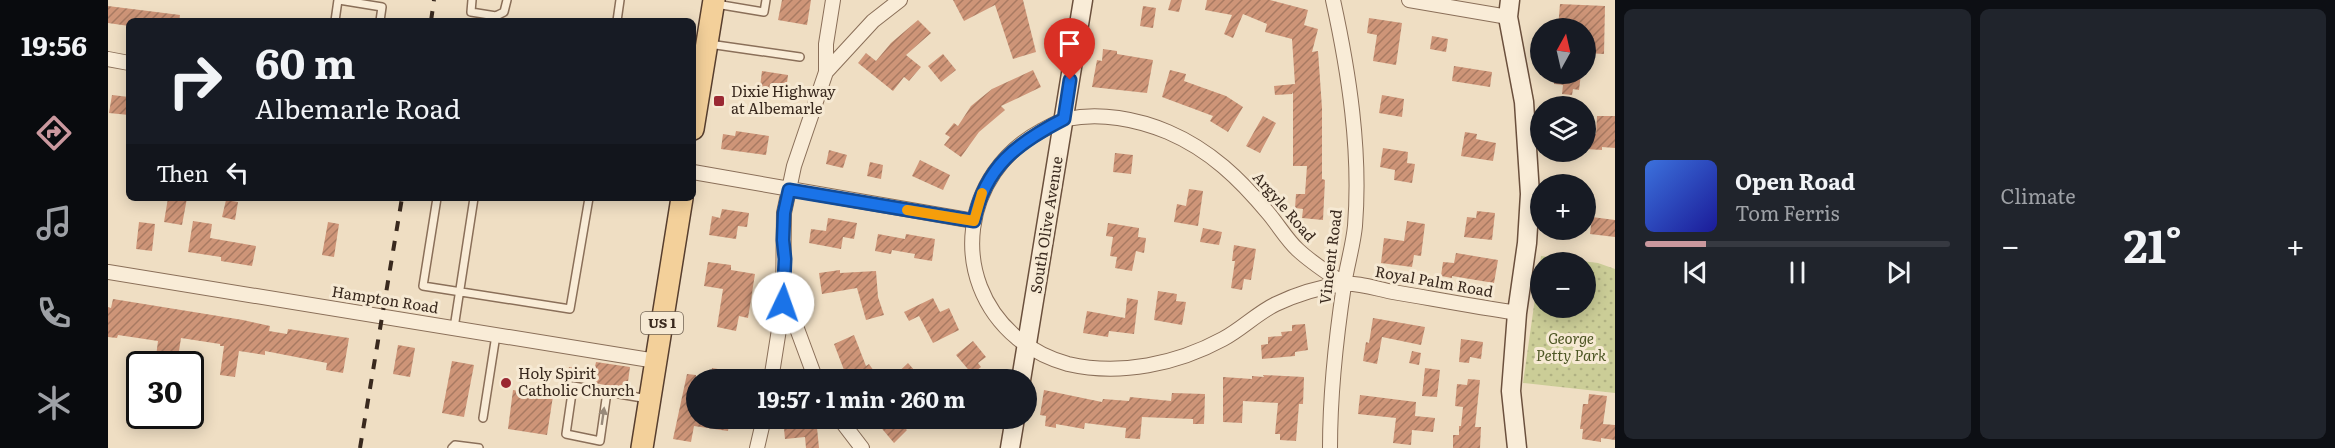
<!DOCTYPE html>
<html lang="en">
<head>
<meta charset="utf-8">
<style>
	:root { --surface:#171b24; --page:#20242c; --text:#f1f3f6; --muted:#9ea1a6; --line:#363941; --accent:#ca989e }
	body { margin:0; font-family:Literata,serif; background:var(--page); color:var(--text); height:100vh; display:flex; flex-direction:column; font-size:22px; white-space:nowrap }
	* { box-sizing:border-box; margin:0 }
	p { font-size:20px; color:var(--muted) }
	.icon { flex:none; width:33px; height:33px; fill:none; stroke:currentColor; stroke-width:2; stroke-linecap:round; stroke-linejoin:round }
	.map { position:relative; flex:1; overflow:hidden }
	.panel { display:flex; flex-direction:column; gap:9px; padding:9px; background:#0d0f14; width:720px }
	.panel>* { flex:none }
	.guide { position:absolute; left:18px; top:18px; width:570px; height:183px; border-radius:9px; box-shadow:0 3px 15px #0003; background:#171b24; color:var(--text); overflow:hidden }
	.needle { width:39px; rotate:8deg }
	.fabs { position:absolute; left:1422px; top:18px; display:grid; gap:12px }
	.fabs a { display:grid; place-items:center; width:66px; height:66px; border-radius:50%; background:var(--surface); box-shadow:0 3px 15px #0003; font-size:30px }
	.speed { position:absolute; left:18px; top:351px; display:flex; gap:12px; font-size:30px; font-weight:700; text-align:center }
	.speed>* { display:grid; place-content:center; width:78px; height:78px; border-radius:50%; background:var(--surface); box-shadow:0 3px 15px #0003; line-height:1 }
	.speed .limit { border:3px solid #111; border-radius:9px; background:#fff; color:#111 }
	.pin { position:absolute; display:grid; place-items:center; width:51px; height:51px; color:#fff; margin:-62px -26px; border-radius:50% 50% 50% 0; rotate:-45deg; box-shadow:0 0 6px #0007 }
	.pin .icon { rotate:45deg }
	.me { position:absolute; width:66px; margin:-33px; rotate:3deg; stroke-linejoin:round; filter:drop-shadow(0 0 4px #0008) }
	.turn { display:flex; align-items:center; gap:21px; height:126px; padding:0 30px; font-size:27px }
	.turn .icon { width:78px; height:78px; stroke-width:2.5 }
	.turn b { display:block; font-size:42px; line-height:51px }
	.then { display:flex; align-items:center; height:57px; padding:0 30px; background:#0003; gap:12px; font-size:22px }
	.big { font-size:45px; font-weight:700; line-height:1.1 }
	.panel .widget { flex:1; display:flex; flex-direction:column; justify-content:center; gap:9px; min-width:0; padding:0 21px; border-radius:9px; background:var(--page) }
	.song { display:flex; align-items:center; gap:18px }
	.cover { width:72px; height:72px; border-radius:9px; background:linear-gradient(135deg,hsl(220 70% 55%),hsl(240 70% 35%)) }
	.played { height:6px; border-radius:3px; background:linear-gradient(90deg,var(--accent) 20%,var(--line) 20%) }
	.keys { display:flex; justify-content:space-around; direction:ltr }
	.heat { display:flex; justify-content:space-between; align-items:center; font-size:33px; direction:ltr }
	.panel .tiles { flex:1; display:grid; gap:9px; grid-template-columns:repeat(2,1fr) }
	.trip { position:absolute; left:578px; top:369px; width:351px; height:60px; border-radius:30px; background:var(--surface); box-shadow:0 3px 15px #0003; font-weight:700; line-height:60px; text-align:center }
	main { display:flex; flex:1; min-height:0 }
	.tabs { display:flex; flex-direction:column; width:108px; justify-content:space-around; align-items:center; background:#090b0e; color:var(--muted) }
	.tabs .icon { width:42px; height:42px }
	.tabs .active { color:var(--accent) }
	.tabs b { font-size:27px; color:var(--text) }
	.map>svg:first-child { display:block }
	.park { fill:url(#park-dots); fill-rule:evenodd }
	.building { fill:url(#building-hatch) }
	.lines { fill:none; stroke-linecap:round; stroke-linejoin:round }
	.lane-casing { stroke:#8a6f59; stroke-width:10 }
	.street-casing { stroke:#8a6f59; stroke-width:16 }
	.secondary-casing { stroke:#6b503d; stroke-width:21 }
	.primary-casing { stroke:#573e2e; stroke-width:24 }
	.lane { stroke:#f9ecd7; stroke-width:7 }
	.street { stroke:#f9ecd7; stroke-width:14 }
	.secondary { stroke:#f9ecd7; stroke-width:18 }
	.primary { stroke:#f3d09a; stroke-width:21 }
	.rail { stroke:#39291e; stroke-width:4; stroke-dasharray:10 10; stroke-linecap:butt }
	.oneway { fill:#998a7a }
	.route-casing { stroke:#114b97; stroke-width:15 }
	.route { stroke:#1a73e8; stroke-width:10 }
	.slow { stroke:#f59e0b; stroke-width:10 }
	.poi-dot { fill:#9a2832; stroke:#f6e9d3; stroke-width:2 }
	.labels { text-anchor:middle; stroke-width:6; stroke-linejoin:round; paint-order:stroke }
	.shield { fill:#f6e9d3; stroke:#726354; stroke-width:1.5 }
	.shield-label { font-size:14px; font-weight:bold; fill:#39291e }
	.poi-label { font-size:15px; fill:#39291e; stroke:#f6e9d3; text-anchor:start }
	.street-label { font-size:15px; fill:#39291e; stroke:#f6e9d3 }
	.park-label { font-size:15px; font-style:italic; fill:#4d5624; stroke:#f6e9d3 }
</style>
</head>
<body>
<main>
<nav class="tabs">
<b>19:56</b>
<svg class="icon active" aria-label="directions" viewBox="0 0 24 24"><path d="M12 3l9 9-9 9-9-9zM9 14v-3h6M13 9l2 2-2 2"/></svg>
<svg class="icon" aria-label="music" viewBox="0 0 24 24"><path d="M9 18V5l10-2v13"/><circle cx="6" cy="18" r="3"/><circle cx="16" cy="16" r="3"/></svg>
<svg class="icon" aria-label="phone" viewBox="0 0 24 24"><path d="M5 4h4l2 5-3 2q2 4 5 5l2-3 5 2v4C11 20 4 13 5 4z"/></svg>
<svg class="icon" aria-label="climate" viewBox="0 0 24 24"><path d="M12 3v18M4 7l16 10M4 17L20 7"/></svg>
</nav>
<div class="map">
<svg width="1507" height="448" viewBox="0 0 1507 448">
	<defs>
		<pattern id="park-dots" width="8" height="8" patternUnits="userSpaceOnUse" patternTransform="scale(1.5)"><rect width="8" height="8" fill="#cbcd97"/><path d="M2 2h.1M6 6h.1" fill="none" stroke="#afb082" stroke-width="1.8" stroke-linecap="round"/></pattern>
		<pattern id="building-hatch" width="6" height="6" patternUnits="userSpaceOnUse" patternTransform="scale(1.5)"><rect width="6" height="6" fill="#ce9578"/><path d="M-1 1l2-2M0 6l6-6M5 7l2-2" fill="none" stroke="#a87a62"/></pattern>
	</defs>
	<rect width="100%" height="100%" fill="#efdec3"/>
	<path class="park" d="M1433,256L1490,263L1507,269V393L1415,383ZM1432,262H1478V308H1432Z"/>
	<path class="building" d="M674,0H703L699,25L670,20Z
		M845,0H915L928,52L905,59L887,5L856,21Z
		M1063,0H1074L1071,12L1060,10Z
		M1099,0H1162L1200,10L1196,25L1210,29L1204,52L1210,51L1214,108V179L1217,180L1215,220L1194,218L1195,209L1187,208L1188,194H1197L1199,166H1185V92L1184,94L1167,95L1166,86L1187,84L1184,39L1157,32L1159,24L1135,14L1125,38L1116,34L1124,15L1097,10Z
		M1452,4L1497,6L1496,54L1478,53V28H1450Z
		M0,6L72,15L71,21H21V26L0,23Z
		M1035,6L1048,8L1045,28L1032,26Z
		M1261,18L1294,23L1288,65L1265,61L1269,35L1259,33Z
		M810,20L823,33L798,55L813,67L801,81L796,77L785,91L750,63L758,53L768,61L783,43Z
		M1324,36L1340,39L1338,52L1322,49Z
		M995,49L1009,51V54L1045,60L1039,93L984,87L989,60L994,61Z
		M835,54L848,70L833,82L820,66Z
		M1346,66L1384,72L1382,87L1344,81Z
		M925,70L933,87L893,106L897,110L871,132L853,157L836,145L842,137L837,134L846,123L850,126L863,106L884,89Z
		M1062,70L1078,74L1076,81L1118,96L1135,107L1120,132L1102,121L1105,116L1054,97Z
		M654,71L680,75L678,90L652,87Z
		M1447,74H1473L1471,90L1465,89L1464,95L1454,94L1455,85L1446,84Z
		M4,95L21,97V115L1,113Z
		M1274,95L1296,99L1294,117L1271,113Z
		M1155,116L1168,123L1152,153L1138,146Z
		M1489,116H1507V148L1494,147V150L1478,149V133L1488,134Z
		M628,131L661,136L658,155L613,149L615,134L627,136Z
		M1357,132L1369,134L1368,139L1388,143L1385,161L1353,156Z
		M1275,148L1300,152L1299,163L1307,164L1304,183L1286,180L1287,170L1272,167Z
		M721,150L739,155L735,168L718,164Z
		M1007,153L1025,155L1023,174L1005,172Z
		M812,160L842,175L835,190L804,176Z
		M762,162L775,165L773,179L759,176Z
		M1081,189L1095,191L1090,226L1066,222L1069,204L1078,206Z
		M60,198H79L74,225L56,222Z
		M118,200L130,202L127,220L114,217Z
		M614,209L641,213L639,227L630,226L628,239L601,235L604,216L612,218Z
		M1369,211L1387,213L1384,240L1356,237L1359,217L1368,218Z
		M1484,217L1507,220V237L1482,234Z
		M720,218L749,223L746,239L735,237L733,249L701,243L703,229L718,231Z
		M85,221L104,224L102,238L148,246L144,266L113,261V257L80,252Z
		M1299,221L1317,224L1313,256L1306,255L1304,267L1273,263L1276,238L1296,241Z
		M31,222L47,224L44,251L28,249Z
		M220,222L231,224L226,257L214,255Z
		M1000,223L1031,228L1030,237L1038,238L1036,253L1028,251L1024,271L1007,268L1009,257L1002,256L1005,237L998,236Z
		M1095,228L1114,232L1111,245L1092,242Z
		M770,234L797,239L798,234L827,239L824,261L806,258L807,254L784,250L783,254L767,251Z
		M1126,245L1148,249L1143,280L1136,279L1134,290L1123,288L1127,261H1124Z
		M1348,253L1390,260L1386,283L1344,276V278L1333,276L1335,262L1346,263Z
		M600,262L623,265V270L647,274L640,318L631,316L628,331L609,327L615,289L596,286Z
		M732,270V273L768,271L770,297L776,315L758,320L749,288L714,294L711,273Z
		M1050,291L1069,294L1068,301L1078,302L1074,325L1046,320Z
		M825,298L832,312L841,308L851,330L825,343L811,316L801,321L796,312Z
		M1019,298L1030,300L1026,334L1001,331L1000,337L975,333L979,311L1017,318Z
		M5,299L135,320L162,326L161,331L179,334L180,329L241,338L235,373L218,370L219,363L157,351V355L131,351L127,377L112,375L116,346H112V344L73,338L69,364H47L50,341L10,335L9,338L0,337V307L3,308Z
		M1265,318L1317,327L1313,345L1274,337L1269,364L1255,361L1258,342L1261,343Z
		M1197,324L1200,350L1187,352V356L1154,359L1153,345L1160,344V337L1174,336L1173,332L1184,331V325Z
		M746,335L758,366L761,364L768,374L759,380H739L734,372L736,370L726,344Z
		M1353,339L1375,342L1373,359L1362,357L1361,363L1351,362Z
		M865,341L878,357L870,363L873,367L864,374L848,355Z
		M290,345L307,348L302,377L285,374Z
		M1304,351L1313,353L1311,365L1301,363Z
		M344,361L366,365L356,417L334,413Z
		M488,362L522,367L519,389L459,378L461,367L486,371Z
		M800,363L815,380H782Z
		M604,368L640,374V380H602Z
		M1317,368L1332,370L1329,397L1314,396Z
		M579,374L588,375V418H622L620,431L586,426L583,442L565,439Z
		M1155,375L1196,377L1195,404H1191L1188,441L1172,440V434H1167L1170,403L1135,401L1134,423L1115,422V377L1144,379V376L1156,377Z
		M1360,379L1372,380L1367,427H1373L1372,448H1345V435H1351V426H1353L1355,407L1347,406L1349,384L1359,385Z
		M405,390L445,396L439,435L400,429Z
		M936,390L994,402L995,399L1021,401L1022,397L1063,401L1064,393L1097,394L1096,424H1085V419L1034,417L1032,439L1017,438L1018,428L977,423L976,429L948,424V428L937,426L938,416L932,415Z
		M1481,394L1499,396L1495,424L1507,425V440L1493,438V442L1474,439L1475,429H1472L1475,404H1480Z
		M1252,395L1308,402L1307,416L1327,418L1325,432L1304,430L1303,445L1285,443L1288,418L1250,414Z
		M675,418H708L711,448H698L697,437L677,439Z
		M765,418H787L799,430L786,443Z"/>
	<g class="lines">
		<defs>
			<path id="lane" d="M231,0L274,7L272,21
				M364,0L363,12L388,16L396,12L399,0
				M608,4L656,12L658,0
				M227,21L230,0
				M509,21L512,0
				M601,44L692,57
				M329,198L315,286L462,309L481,198
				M346,328L366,198
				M499,392L492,441L458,434L465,386L540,399
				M375,418L388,335
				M344,448L347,445L371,448"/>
			<path id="street" d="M1301,0L1400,17
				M0,59L21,63
				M718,72V44L725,0
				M585,172L866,221
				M0,272L548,361
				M1236,284C1220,273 1204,263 1190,250C1179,240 1171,226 1161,214C1132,179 1102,150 1060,132C1029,119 992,112 959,119C950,121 941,127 933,131C854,173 839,279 909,338C924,350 941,359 960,364C1012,376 1069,364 1115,339C1134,329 1149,313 1168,304C1187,295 1213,287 1234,284C1249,282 1269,289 1285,292C1326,299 1368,307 1409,313
				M663,380L675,304
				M708,380L688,326L675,304L676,213L686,166L718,72L765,21L792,0
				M731,418L754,448
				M649,448L656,418
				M1222,448C1222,394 1228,338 1236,285C1239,265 1245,246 1247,226C1253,151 1241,73 1225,0"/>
			<path id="secondary" d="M1402,0L1400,17L1416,102L1422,194L1419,243L1409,313L1403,391L1409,448
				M913,380L975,0
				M902,448L907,418"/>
			<path id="primary" d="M585,129L606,0
				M534,448L574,198"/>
		</defs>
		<use href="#lane" class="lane-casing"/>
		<use href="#street" class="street-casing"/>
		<use href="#secondary" class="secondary-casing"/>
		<use href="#primary" class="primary-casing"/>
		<use href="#lane" class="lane"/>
		<use href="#street" class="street"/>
		<use href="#secondary" class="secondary"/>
		<use href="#primary" class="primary"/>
		<path class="rail" d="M323,21L326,0
			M252,448L294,198"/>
	</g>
	<defs><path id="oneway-solid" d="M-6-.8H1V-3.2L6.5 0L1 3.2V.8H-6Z" transform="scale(1.5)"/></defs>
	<use class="oneway" href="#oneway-solid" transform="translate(495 416) rotate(-82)"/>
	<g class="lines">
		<defs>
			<path id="route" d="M675,303L677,259L675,240L676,213L681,190L866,221C877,167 909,143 956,119L962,80"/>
		</defs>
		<use href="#route" class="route-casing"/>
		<use href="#route" class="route"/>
		<path class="slow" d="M799,210L866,221L874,193"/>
	</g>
	<g class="poi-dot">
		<rect x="605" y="95" width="12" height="12" rx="3"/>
		<circle cx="398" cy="383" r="6"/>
	</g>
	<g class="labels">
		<rect class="shield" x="533" y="312" width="42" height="22" rx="4.5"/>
		<g class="shield-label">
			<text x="554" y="328">US 1</text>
		</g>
		<g class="poi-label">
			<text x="623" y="97">Dixie Highway<tspan x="623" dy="17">at Albemarle</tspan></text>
			<text x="410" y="379">Holy Spirit<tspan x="410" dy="17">Catholic Church</tspan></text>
		</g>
		<g class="street-label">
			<text transform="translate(1176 207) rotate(49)" y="5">Argyle Road</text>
			<text transform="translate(939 225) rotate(-81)" y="5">South Olive Avenue</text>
			<text transform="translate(1223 257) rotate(-83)" y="5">Vincent Road</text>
			<text transform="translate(1326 282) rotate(10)" y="5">Royal Palm Road</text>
			<text transform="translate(277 300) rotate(9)" y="5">Hampton Road</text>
		</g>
		<g class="park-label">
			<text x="1463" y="344">George<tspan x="1463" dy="17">Petty Park</tspan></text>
		</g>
	</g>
</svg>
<div class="fabs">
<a><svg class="needle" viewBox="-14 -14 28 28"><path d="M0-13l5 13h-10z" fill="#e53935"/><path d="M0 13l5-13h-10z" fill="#9ea1a6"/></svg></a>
<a><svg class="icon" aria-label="layers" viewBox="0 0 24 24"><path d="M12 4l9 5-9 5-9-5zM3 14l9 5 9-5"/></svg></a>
<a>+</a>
<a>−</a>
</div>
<div class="speed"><div class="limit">30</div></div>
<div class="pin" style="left:962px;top:80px;background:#d93025"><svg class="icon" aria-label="arrive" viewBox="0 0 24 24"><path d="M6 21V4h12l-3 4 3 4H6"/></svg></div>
<svg class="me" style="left:675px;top:303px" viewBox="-20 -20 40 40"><circle r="19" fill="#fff"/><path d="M0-13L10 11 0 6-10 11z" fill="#1a73e8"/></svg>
<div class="trip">19:57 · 1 min · 260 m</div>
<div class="guide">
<div class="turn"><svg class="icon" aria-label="right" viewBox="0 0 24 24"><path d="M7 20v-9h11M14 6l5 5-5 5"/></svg><div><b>60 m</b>Albemarle Road</div></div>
<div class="then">Then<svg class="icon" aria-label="left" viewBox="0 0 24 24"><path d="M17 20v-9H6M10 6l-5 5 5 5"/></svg></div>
</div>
</div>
<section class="panel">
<div class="tiles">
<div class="widget">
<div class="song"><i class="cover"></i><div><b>Open Road</b><p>Tom Ferris</p></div></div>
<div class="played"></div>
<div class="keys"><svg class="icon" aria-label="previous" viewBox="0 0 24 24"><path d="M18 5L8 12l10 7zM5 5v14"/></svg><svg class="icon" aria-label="pause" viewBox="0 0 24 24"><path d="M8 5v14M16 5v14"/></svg><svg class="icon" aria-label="next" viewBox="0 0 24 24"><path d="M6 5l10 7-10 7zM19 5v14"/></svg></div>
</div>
<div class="widget"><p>Climate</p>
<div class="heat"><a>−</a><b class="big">21°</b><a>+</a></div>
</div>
</div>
</section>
</main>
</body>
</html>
